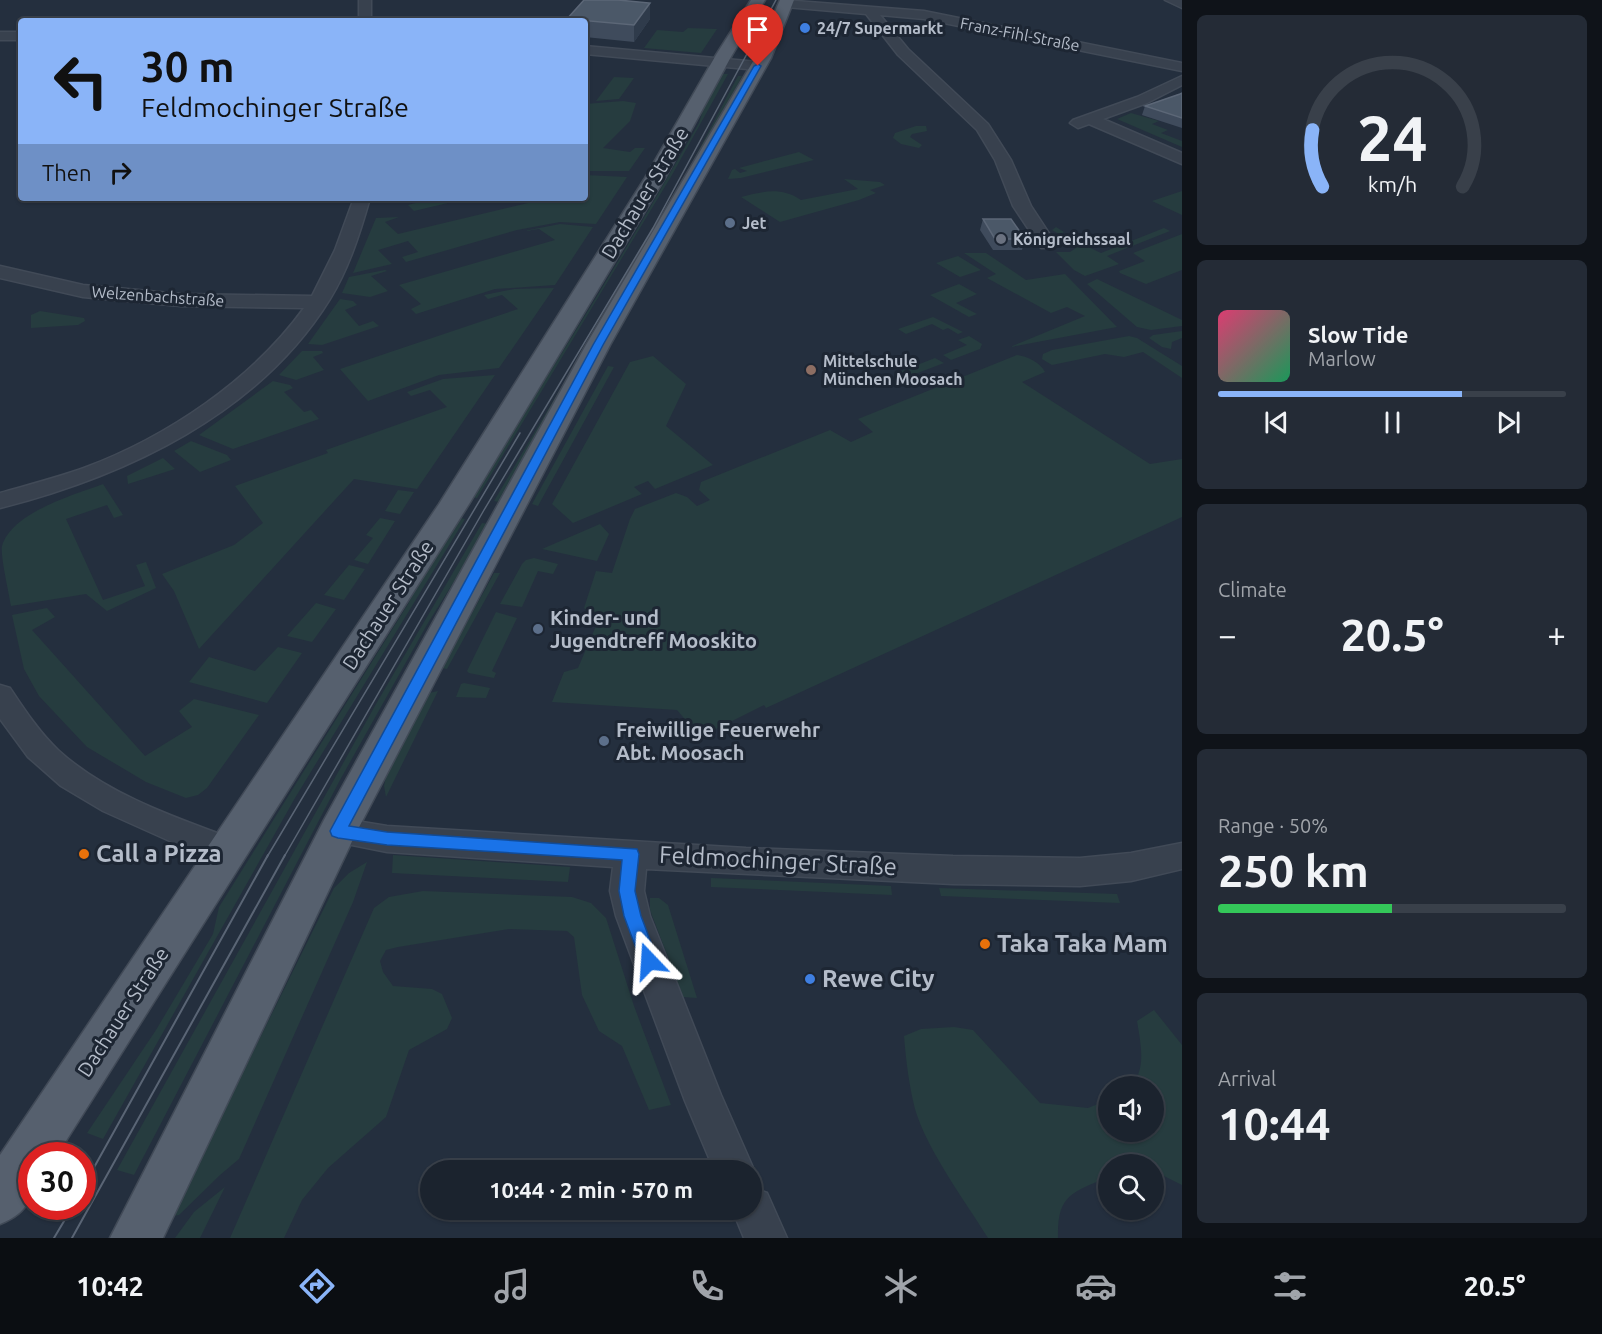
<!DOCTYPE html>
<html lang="en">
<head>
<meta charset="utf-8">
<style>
	:root { --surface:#1b232e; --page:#242b36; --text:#f1f3f6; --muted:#a0a4aa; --line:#39404a; --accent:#8ab4f8 }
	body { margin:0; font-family:Ubuntu,sans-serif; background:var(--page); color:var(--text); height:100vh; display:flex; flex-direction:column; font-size:22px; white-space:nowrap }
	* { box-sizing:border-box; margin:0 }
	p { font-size:20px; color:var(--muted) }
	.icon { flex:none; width:33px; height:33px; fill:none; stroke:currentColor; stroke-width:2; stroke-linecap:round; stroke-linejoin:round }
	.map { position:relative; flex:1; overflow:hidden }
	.sheet { display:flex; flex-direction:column; gap:15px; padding:15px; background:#0f1319; width:420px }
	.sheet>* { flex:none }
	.guide { position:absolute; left:18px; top:18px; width:570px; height:183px; border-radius:6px; box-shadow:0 2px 4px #0004,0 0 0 2px var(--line); background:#8ab4f8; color:#111; overflow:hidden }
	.buttons { position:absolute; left:1098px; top:1076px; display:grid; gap:12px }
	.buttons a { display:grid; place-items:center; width:66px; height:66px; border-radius:50%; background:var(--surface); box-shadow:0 2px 4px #0004,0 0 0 2px var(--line); font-size:30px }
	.speed { position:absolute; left:18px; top:1142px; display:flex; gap:12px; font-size:30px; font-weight:700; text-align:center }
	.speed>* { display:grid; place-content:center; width:78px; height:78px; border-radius:50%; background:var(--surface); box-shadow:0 2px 4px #0004,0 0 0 2px var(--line); line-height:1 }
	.speed .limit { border:9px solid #d22; background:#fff; color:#111 }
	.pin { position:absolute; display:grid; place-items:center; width:51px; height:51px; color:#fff; margin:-62px -26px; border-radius:50% 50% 50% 0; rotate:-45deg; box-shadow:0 0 6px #0007 }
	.pin .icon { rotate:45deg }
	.me { position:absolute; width:66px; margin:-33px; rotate:340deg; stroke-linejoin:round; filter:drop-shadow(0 0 4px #0008) }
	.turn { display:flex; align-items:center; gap:21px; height:126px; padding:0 24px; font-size:27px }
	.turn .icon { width:78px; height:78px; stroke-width:2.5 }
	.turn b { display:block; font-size:42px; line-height:51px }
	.then { display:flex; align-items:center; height:57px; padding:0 24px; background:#0003; gap:12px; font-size:22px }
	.big { font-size:45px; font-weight:700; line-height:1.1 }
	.sheet .card { flex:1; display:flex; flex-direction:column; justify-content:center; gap:9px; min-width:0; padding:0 21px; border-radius:9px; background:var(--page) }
	.sheet .dial { align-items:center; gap:0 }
	.dial svg { height:156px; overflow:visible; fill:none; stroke:var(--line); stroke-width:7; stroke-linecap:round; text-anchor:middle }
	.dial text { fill:var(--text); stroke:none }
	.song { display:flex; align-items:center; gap:18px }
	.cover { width:72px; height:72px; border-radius:9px; background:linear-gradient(135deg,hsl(340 70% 55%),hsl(150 70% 35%)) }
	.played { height:6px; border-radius:3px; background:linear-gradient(90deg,var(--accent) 70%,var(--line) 70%) }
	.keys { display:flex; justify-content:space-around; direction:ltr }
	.heat { display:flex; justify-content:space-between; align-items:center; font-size:33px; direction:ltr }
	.charge { height:9px; border-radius:4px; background:linear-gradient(90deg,#34c759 50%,var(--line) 0) }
	.trip { position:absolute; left:420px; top:1160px; width:342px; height:60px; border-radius:30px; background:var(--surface); box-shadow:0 2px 4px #0004,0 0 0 2px var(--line); font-weight:700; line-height:60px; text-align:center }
	.dock { display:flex; height:96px; justify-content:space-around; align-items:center; background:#0b0e12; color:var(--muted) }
	.dock .icon { width:42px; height:42px }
	.dock .current { color:var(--accent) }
	.dock b { font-size:27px; color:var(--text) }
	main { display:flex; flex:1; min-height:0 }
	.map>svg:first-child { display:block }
	.green { fill:#263c3f }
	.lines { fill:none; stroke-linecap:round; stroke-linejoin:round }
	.minor-casing { stroke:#414a57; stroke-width:3 }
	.major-casing { stroke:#414a57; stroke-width:3 }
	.minor { fill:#38414e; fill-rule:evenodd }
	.major { fill:#56606e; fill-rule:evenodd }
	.tram-far1 { stroke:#5a6575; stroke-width:1.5 }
	.tram { stroke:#5a6575; stroke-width:2 }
	.wall { fill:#3f4b5c }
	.shaded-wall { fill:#2f3b4b }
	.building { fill:#4b5868; stroke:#5c6777; stroke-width:1.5 }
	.route { fill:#1a73e8; stroke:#114b97; stroke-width:1.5 }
	.shop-dot { fill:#3f7fe0; stroke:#1d2633; stroke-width:2 }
	.service-dot { fill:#5c6f8a; stroke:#1d2633; stroke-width:2 }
	.worship-dot { fill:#6b7280; stroke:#1d2633; stroke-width:2 }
	.education-dot { fill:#8d6e63; stroke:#1d2633; stroke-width:2 }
	.food-dot { fill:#e8710a; stroke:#1d2633; stroke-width:2 }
	.labels { text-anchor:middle; stroke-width:6; stroke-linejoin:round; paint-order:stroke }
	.far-poi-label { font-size:16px; font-weight:bold; fill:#b4bcc9; stroke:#1d2633; text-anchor:start }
	.far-street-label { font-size:16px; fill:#b4bcc9; stroke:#1d2633 }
	.street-label { font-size:20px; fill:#b4bcc9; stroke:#1d2633 }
	.poi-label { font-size:20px; font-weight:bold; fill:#b4bcc9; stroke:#1d2633; text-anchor:start }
	.near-poi-label { font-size:24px; font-weight:bold; fill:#b4bcc9; stroke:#1d2633; text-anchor:start }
	.near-street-label { font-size:24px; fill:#b4bcc9; stroke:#1d2633 }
</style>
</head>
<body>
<main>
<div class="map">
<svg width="1182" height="1238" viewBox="0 0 1182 1238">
	<rect width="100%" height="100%" fill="#242f3e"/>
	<path class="green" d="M688,28L717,29L701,53L644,48L657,30L683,32Z
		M722,74H728L672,175L477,498L467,496C551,376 626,250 699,123L704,107Z
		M738,76H742L726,108L503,503L494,501L677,191Z
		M614,77L634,78L619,99L596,101Z
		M623,101L636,103L630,121L603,148L630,152L635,148H645L629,171H585V104Z
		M1131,113L1159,121L1152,124L1168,130L1161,133L1182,141V147L1117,119Z
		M916,126H926L927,131L912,134L910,137L922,145L919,148L901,144L893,138L895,133Z
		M799,152L814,160L741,178L728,179L732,170L735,169L740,173L747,171L739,168Z
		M585,175L627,177L596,224L560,222L517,230L406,262L402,257L418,252L408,241L378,250L392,264L353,273L376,218L399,217L385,222L398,234L549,198H585V189L588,188L585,186Z
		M844,179L880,182L885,185L870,190L876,193L859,200L780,222L741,197C764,191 781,187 801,200L858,189Z
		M1182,191V215L1152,201Z
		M425,198H469L414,211L408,205L427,200Z
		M560,224L593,227L555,285L495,289L416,314L411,309L421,304L399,285L555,240L539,229L524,231Z
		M1056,227L1064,232L1061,234L1101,253L1164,228L1170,231L1107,256L1119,264L1085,276L1074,270L1056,252H1070L1076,248L1071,241L1052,230Z
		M1182,234V270L1146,284L1120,273L1119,271L1145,261L1133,253Z
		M964,253H986L1026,280L1065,274L1117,327L1010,347L1085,316L1067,307L1051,313L987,278L996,274Z
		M958,256L981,270L960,277L936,263Z
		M385,270L387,271L371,276L388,291L370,297L342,293L349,277Z
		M1097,279L1182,320V326L1151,330L1137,327L1087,284Z
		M959,284L977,294L956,303L977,314L969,317L930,295Z
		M554,288L499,368L439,375L368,401L340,369L518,309L502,295L488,299L484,295L514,289Z
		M340,299L353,301L357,305L345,310L359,326L373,321L379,326L322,345L308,344Z
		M40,311L84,318L85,321L78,325L31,328V315Z
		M933,317L963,332L958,334L948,328L943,330L932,324L906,334L898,329Z
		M1182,331V338L1172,342L1171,349L1162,347L1149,338L1153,335Z
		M969,336L982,344L980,349L951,360L943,355L967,345L958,340Z
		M1129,336L1137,338L1182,366V378L1143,352L1124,357L1105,354L1052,365L1042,359L1043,354L1052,350Z
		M302,351H322L323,353L313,357L324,370L296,380L279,375Z
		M1017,355C1027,356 1041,363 1045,372L1022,382L1150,464L1182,459V517L766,708L764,705L700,737L677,710L552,702L564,672L578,668L599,619L584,608L596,571L612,573L630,519L635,509L676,493L687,497L697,506L710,500L699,490L701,482L830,430L851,442L873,432L858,419Z
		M653,356L686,384L666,426L713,465L655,489L648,481L634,487L642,494L573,523L552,504L630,362Z
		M935,358L944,363L902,379L894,374Z
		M608,366L614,367L538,506L532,504Z
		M495,375L417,489L354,479L199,649L174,591L162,574L234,545L263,523L235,486L328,453L326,450L447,407L430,390L411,396L407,392L443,379Z
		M273,381L290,385L293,388L284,392L304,412L311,410L319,419L233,449L199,435Z
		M191,441L227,455L231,460L200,472L174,451Z
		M163,458L175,469L128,484L127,476Z
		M103,484L123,515L114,518L107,505L66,519L103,600L145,586L136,565L146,562L156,588L107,611L86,594L11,606C9,593 0,555 2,546C12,512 74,495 103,484Z
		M398,490L414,492L400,514L385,511Z
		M455,517L465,519L295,798L103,1139L87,1133L156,1030L213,934L219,907L408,604L429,561Z
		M380,518L395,521L368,564L354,560L373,538L366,535Z
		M482,523L490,524L428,623L340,780L134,1175L117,1170L376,704Z
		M600,524L609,534L597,561L542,549Z
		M534,558L558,564L553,574L538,571L522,607L500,604L522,564L526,560Z
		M349,565L365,569L344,600L324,595Z
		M494,573H500L447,669L442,668Z
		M316,603L336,609L312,642L287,636Z
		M47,608L55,617L32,630L145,756L192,727L179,711L194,699L259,715L207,788L198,795L186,798L146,782L87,747L39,696L24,669L12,615Z
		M496,612L517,618L492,671L496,673L494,678L469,673L467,671Z
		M278,647L302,653L267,703L189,682L209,657L255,671Z
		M464,683L490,688L486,698L456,697L461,684Z
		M438,691L386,797L384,786L386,777L429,693Z
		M393,855L570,867L568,882L392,873Z
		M367,862L353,902L239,1159L220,1175L179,1215L172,1216L334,888L349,873Z
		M711,878L891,886L892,895L711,887Z
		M939,888L1117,894L1120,903L941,896Z
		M423,891L572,897L591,903L606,918L634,1006L671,1105L649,1110L622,1046L599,1031L582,995L574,937L567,931L509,929L398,947L386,950L380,961L383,972L393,986L432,989L442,994L452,1018L447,1029L409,1050L386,1117L328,1168L302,1200L284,1238H230L374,908L389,897Z
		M650,898H659L668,905L697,998L683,997L650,910Z
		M1154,1010L1182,1045V1185L1162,1175H1154V1164H1108V1177C1072,1193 1057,1194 1058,1238H988C965,1201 927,1150 915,1109C909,1085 906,1061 904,1036L921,1029L954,1027L973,1030L1040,1103L1088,1108L1108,1100V1131H1154V1086H1129C1148,1073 1140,1040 1137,1021Z
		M225,1187L200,1238H175L194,1212Z"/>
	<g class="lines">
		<defs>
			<path id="minor" d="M359,0H371V21H359Z
				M783,0L924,11L1182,63V71L924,19L880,15L908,49L988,124L1011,160L1031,206L1056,244L1053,248H1041L1013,206L995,160L977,130L898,55L866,14L786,7L780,3Z
				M1165,0H1182V8Z
				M0,32H21V40H0Z
				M585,46L758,62L765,66L758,70L585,54Z
				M1182,76V85L1147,103L1103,119L1182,153V164L1089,124L1078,128L1070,123L1073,120L1137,97Z
				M354,198H370C360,233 349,268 330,299C259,414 126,476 0,508V493C28,485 56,478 84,468C167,437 252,380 304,308L181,306L83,297L0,278V266L83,285L181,294L312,296L335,250Z
				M0,685L10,688C24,709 39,732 58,750C107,795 177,818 239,841L243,850L239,859L227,863L172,842L103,811L61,786L28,757L0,719Z
				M338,818L387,826L746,848L953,856L1080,858L1131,853L1182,843V869L1131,881L1080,886L953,884L646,869L644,891L650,916L721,1095L754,1170L752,1176V1170H714L685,1101L616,916L610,891L613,867L387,852L327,840L322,831L327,822Z
				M752,1187L767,1193L787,1238H744L732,1209H752Z"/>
			<path id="major" d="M751,0H765L732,55L665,178L469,504L57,1155H32C32,1190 37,1209 0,1224V1155L439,504L645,178L716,55Z
				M780,0H794L771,58L610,345L356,833L163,1238H110L324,820L586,345L755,58Z"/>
		</defs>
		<use href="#minor" class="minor-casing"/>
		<use href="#major" class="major-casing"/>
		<use href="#minor" class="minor"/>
		<use href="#major" class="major"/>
		<path class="tram-far1" d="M267,857L520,433
			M284,857L484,510L653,228L776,0"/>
		<path class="tram" d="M82,1189L268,855
			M54,1238L73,1206
			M72,1238L285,855"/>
	</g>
	<path class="wall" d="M567,19H650L634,42L585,37V21H567Z
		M1182,93V128L1142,115L1145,106Z
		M983,219L1025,239L1022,250H993L980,230Z"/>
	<path class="shaded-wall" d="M650,3V19L634,42V25Z"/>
	<path class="building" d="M584,0H618L650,3L634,25L567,19Z
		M1182,93V118L1145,106L1180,94Z
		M983,219H1011L1025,239H995Z"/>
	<path class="route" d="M758,64L761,66L603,345L349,826L387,832L637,849L639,854L635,891L641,916L658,961L655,967L649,969L643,967L624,916L619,891L622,860L387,845L338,838L332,836L330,831L593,345L754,66Z"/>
	<g class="shop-dot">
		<circle cx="805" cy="28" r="6"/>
		<circle cx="810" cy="979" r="6"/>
	</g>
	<g class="service-dot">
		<circle cx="730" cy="223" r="6"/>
		<circle cx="538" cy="629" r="6"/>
		<circle cx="604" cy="741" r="6"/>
	</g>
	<circle class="worship-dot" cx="1001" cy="239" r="6"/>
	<circle class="education-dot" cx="811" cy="370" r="6"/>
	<g class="food-dot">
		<circle cx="84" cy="854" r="6"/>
		<circle cx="985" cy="944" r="6"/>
	</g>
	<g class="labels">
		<g class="far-poi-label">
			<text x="817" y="34">24/7 Supermarkt</text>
			<text x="742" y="229">Jet</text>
			<text x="1013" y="245">Königreichssaal</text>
			<text x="823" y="367">Mittelschule<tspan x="823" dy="18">München Moosach</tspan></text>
		</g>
		<g class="far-street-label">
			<text transform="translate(1020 34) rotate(11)" y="6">Franz-Fihl-Straße</text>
			<text transform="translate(158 296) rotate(4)" y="6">Welzenbachstraße</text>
		</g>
		<g class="street-label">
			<text transform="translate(645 193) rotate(-59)" y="7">Dachauer Straße</text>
			<text transform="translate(388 605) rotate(-57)" y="7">Dachauer Straße</text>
			<text transform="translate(123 1012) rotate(-57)" y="7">Dachauer Straße</text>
		</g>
		<g class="poi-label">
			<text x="550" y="625">Kinder- und<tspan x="550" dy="23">Jugendtreff Mooskito</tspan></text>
			<text x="616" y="737">Freiwillige Feuerwehr<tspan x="616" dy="23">Abt. Moosach</tspan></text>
		</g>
		<g class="near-poi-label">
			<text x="96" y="862">Call a Pizza</text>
			<text x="997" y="952">Taka Taka Mam</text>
			<text x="822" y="987">Rewe City</text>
		</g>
		<g class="near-street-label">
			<text transform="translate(778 861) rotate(3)" y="8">Feldmochinger Straße</text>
		</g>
	</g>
</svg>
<div class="buttons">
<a><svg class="icon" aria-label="sound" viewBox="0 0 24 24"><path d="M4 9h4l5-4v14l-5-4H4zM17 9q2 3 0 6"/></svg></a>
<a><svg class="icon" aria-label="search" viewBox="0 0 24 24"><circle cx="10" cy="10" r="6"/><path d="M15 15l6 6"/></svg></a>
</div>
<div class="speed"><div class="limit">30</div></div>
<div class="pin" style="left:758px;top:66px;background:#d93025"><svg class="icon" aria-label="arrive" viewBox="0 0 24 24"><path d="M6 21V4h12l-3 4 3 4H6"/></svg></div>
<svg class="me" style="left:649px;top:961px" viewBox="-20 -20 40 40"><path d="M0-17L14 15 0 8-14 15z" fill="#1a73e8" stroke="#fff" stroke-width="4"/></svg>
<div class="trip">10:44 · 2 min · 570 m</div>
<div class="guide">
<div class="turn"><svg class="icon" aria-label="left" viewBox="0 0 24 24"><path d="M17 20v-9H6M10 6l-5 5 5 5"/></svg><div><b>30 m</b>Feldmochinger Straße</div></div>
<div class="then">Then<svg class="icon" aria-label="right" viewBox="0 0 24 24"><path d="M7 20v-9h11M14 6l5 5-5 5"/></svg></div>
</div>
</div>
<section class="sheet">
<div class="card dial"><svg viewBox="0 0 100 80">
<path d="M14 69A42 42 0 1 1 86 69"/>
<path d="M14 69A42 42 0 0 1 9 40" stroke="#8ab4f8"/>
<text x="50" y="56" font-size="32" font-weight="700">24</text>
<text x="50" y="72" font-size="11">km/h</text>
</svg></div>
<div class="card">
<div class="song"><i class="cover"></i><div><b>Slow Tide</b><p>Marlow</p></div></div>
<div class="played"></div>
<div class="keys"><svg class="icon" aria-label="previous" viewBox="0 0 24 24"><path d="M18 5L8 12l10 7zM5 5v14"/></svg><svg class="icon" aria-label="pause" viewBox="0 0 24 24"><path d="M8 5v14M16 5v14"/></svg><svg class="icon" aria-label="next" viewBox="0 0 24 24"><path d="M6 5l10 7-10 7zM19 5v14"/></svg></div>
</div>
<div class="card"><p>Climate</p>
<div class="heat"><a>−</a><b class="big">20.5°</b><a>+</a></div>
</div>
<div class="card"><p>Range · 50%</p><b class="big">250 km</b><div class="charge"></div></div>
<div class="card"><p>Arrival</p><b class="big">10:44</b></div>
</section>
</main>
<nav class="dock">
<b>10:42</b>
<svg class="icon current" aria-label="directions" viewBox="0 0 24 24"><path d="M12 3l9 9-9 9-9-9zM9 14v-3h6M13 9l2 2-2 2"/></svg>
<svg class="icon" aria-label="music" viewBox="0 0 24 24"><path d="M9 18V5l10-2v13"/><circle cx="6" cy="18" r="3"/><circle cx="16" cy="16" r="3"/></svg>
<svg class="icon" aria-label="phone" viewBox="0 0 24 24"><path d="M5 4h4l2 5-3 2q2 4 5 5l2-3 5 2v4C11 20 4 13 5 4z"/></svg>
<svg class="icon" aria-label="climate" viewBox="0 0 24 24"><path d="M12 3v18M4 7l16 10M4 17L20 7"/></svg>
<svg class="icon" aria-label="car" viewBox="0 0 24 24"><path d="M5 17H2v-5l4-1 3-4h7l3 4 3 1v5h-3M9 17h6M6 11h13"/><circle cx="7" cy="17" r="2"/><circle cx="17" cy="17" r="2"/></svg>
<svg class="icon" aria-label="filters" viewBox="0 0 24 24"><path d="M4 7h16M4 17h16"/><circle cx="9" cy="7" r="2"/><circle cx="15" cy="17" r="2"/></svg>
<b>20.5°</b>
</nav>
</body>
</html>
